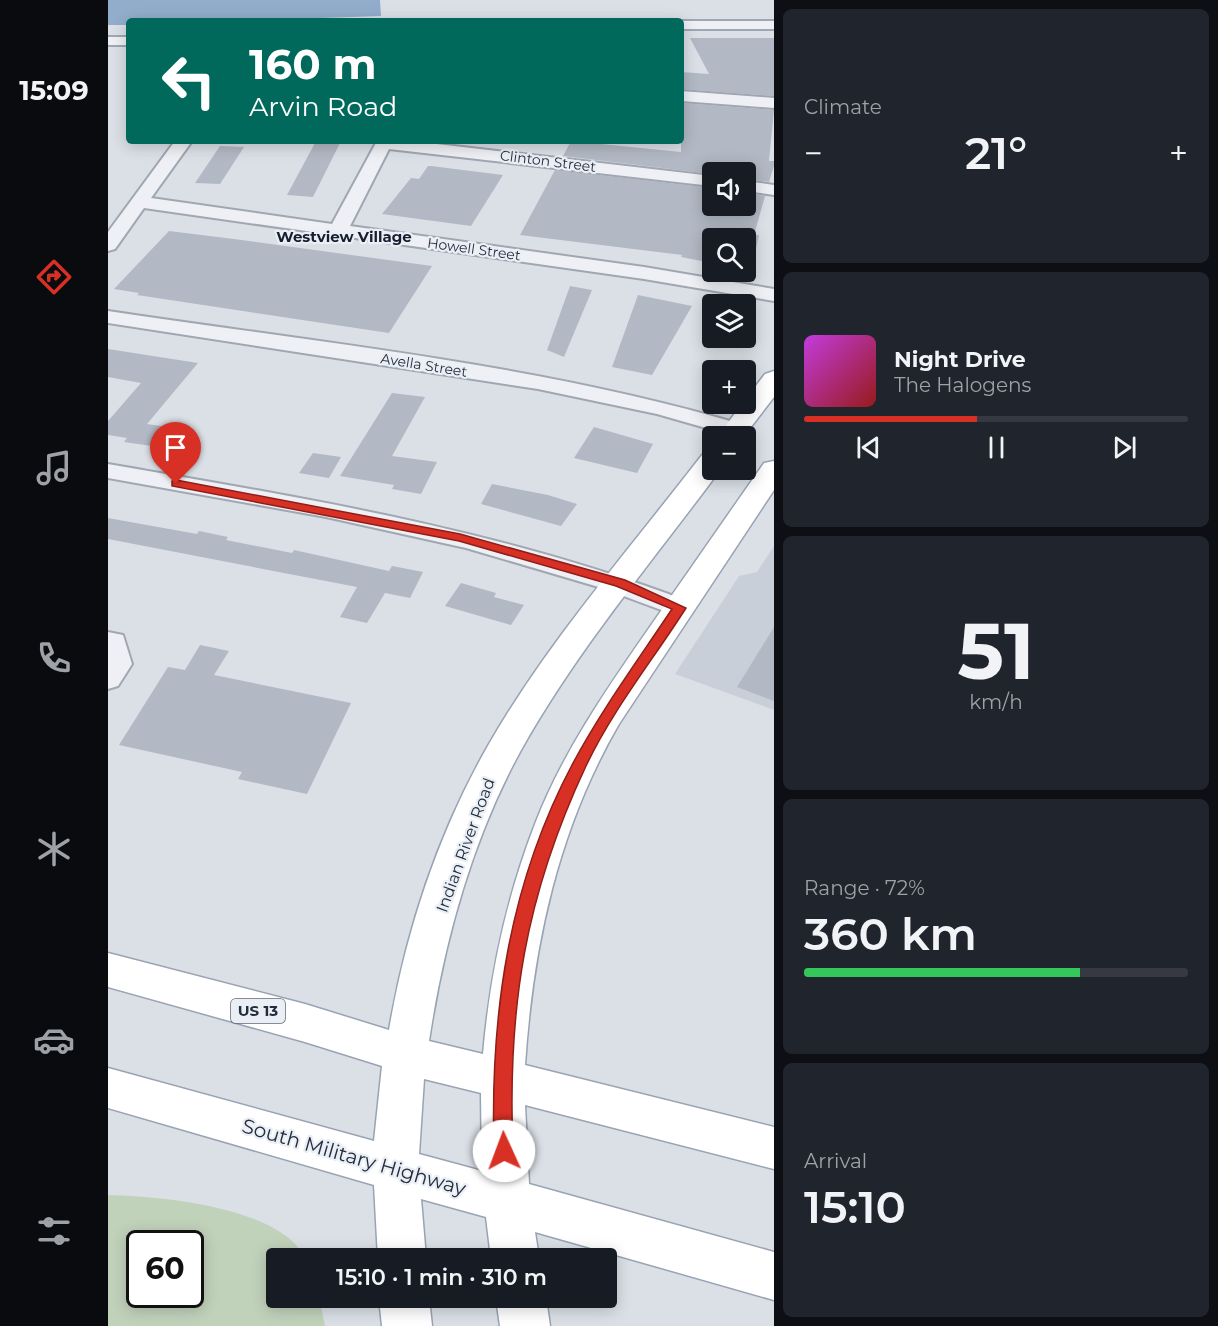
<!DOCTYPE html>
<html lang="en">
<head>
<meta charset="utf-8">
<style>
	:root { --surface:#171b24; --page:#20242c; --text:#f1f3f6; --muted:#9ea1a6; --line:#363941; --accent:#d93025 }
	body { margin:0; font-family:Montserrat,sans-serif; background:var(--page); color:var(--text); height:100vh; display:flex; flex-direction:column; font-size:22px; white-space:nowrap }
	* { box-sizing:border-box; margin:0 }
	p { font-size:20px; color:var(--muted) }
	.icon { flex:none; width:33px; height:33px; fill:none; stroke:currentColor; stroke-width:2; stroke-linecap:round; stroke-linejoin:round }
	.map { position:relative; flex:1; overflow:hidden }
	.drawer { display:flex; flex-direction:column; gap:9px; padding:9px; background:#0d0f14; width:444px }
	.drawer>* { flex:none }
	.guide { position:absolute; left:18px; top:18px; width:558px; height:126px; border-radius:6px; box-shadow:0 3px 15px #0003; background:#00695c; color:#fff; overflow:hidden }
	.fabs { position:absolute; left:594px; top:162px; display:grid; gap:12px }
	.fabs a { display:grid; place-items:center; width:54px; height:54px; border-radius:6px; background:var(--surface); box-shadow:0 3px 15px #0003; font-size:30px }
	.speed { position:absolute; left:18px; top:1230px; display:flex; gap:12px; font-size:30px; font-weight:700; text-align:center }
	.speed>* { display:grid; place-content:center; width:78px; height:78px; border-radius:50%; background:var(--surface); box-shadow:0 3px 15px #0003; line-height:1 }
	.speed .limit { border:3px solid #111; border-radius:9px; background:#fff; color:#111 }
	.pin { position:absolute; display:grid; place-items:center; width:51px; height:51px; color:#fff; margin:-62px -26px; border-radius:50% 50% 50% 0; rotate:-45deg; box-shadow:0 0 6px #0007 }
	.pin .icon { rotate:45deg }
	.me { position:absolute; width:66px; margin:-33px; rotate:358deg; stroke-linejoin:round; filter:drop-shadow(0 0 4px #0008) }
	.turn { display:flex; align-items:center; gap:21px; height:126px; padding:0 24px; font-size:27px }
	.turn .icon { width:78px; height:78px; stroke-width:2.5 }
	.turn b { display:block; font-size:42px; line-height:51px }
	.big { font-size:45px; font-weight:600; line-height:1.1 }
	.drawer .tile { flex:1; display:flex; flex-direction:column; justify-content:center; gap:9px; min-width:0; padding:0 21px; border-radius:9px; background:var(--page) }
	.drawer .dial { align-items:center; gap:0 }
	.dial b { font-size:78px; line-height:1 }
	.song { display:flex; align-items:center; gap:18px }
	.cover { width:72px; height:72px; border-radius:9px; background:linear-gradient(135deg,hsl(290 70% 55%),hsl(0 70% 35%)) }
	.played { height:6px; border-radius:3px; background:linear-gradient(90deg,var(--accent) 45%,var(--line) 45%) }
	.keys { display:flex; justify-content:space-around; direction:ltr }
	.heat { display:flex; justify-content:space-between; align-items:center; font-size:33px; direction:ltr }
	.charge { height:9px; border-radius:4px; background:linear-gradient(90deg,#34c759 72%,var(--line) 0) }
	.trip { position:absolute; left:158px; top:1248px; width:351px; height:60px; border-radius:6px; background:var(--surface); box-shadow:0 3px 15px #0003; font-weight:600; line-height:60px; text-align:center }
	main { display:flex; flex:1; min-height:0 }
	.menu { display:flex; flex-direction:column; width:108px; justify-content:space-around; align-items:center; background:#090b0e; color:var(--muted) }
	.menu .icon { width:42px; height:42px }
	.menu .on { color:var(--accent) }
	.menu b { font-size:27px; color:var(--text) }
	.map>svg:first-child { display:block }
	.built { fill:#c9cfd9 }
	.green { fill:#c1d2bb; fill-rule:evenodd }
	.water { fill:#92adcb }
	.building { fill:#b2b9c4 }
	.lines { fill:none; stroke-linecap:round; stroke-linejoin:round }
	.street-casing { stroke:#a0a7b1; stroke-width:4 }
	.primary-casing { stroke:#99a3b4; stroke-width:3 }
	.street { fill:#eef0f5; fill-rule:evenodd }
	.primary { fill:#fff; fill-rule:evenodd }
	.route { fill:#d93025; stroke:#8d1f18; stroke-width:1.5 }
	.labels { text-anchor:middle; stroke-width:4.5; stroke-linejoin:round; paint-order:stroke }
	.far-street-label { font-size:14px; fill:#242d3e; stroke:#eaeff5 }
	.far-neighbourhood-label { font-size:15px; font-weight:bold; fill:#171e2f; stroke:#eaeff5 }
	.shield { fill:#eaeff5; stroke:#5f6775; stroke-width:1.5 }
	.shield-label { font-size:15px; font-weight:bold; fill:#242d3e }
	.street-label { font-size:16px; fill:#242d3e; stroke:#eaeff5 }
	.near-street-label { font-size:20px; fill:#242d3e; stroke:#eaeff5 }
</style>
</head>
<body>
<main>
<nav class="menu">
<b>15:09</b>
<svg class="icon on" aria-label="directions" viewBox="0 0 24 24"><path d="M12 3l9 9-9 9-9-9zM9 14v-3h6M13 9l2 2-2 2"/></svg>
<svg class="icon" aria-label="music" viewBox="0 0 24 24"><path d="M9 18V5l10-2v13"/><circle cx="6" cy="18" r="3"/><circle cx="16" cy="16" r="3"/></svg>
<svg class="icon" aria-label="phone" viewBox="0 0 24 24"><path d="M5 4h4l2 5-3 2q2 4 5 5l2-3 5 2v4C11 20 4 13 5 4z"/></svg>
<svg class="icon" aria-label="climate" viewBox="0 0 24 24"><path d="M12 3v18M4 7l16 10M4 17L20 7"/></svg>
<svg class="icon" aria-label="car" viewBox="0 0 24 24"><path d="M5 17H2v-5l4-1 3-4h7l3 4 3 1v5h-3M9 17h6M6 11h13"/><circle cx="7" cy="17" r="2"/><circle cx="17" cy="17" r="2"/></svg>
<svg class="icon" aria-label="filters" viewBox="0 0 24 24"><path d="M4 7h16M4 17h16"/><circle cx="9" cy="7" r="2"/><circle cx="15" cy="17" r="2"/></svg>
</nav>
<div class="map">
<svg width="666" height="1326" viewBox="0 0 666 1326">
	<rect width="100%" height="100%" fill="#dbe0e7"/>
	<path class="built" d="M666,546V710L567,674L631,576L649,572Z"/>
	<path class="green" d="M0,1195C51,1196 173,1207 197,1258H168V1298H211L217,1326H0ZM32,1244H82V1294H32Z"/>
	<path class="water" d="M0,0H272L273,16L125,21H21V25H0Z"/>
	<path class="building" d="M582,38H666V96L573,89V72L601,74Z
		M573,103L666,110L661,161H666V166L661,182L638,179V172L604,174L455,156L463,141L573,152Z
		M208,141H233L205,197L179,195Z
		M112,146L136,147L112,184L87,183Z
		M320,166H323L395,175L363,226L274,214L303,178L311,179Z
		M447,170L604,188V206H638V193L657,196L646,235H651L644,267L638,266V238H604V263L573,257L574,255L412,235Z
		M61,231L134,240L324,266L281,333L29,295L31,293L6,289Z
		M462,286L484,290L456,357L439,350Z
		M530,295L584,306L544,375L504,367Z
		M0,349L90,363L39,424L59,427L44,446L16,442L19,438L0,435V421L33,383L0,377Z
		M284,393L317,397L284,456L329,462L313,494L284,489L286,485L232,476Z
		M486,427L545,444L529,473L466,458Z
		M205,453L233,457L221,478L191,473Z
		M384,484L440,495L469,504L453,526L373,504Z
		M0,518L89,534L91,531L120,537L118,540L184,553L186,550L281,571L284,566L315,572L302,598L277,593L259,623L232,617L249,587L0,539Z
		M353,583L388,593L386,597L416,605L403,625L337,606Z
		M666,627V701L629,687Z
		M92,645L121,651L106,675L243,703L199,794L130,779L134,772L11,745L60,667L77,670Z"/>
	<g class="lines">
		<defs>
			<path id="street" d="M572,21H666V29H573Z
				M0,37H21V45H0Z
				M573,91L666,98V108L573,101Z
				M67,141H84L43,198L224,224L269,141H303L604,176V186L281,149L242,226L536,267L666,289V301L536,279L36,208L7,249L0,251V232Z
				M638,181L666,185V195L638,191Z
				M0,311C213,343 430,364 636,425L640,430L636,435L626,436L549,414L430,389L0,323Z
				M0,464C201,499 390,529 582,602L586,608L582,614L572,617L494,588L358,548L218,517L0,478Z
				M0,632L15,635L24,664L10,686L0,689Z"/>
			<path id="primary" d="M666,371V397L636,436H610L634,404H638V399L657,374Z
				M604,453V470H612C544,562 468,651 412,752C364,840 336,942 321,1041L375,1054C382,975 398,899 427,824C454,754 496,693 539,631C578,575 617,519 656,463L666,461V490L511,724C450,829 425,945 417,1065L666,1127V1169L417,1105L421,1184L666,1252V1300L427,1232L431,1258H383L378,1217L313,1199L318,1258H270L266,1185L0,1108V1068L266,1141L274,1066L197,1042L0,987V953L197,1004L281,1030C298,931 331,831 381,744C441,640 521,550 594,455ZM316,1079L373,1093L374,1171L311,1154Z
				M271,1298H321L324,1326H274Z
				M388,1298H438L442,1326H392Z"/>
		</defs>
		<use href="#street" class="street-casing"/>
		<use href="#primary" class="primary-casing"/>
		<use href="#street" class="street"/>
		<use href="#primary" class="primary"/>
	</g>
	<path class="route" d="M68,480L352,534L517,580L578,608C545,660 505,709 478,766C417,896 399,1008 405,1151L402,1157L396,1160L389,1157L386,1151C382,1015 400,885 465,763C494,709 530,660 564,609L508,586L351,541L64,486V481Z"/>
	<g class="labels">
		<g class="far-street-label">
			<text transform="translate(440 161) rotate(7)" y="5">Clinton Street</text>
			<text transform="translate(366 249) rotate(8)" y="5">Howell Street</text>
			<text transform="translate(316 365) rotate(9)" y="5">Avella Street</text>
		</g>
		<g class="far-neighbourhood-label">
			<text x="236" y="242">Westview Village</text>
		</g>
		<rect class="shield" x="123" y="999" width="54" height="24" rx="4.5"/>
		<g class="shield-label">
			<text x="150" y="1016">US 13</text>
		</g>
		<g class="street-label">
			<text transform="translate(357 845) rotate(-70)" y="6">Indian River Road</text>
		</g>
		<g class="near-street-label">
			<text transform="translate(246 1157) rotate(16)" y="7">South Military Highway</text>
		</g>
	</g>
</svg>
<div class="fabs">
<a><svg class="icon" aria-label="sound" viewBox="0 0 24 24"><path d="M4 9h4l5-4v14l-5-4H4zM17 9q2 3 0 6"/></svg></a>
<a><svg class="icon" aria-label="search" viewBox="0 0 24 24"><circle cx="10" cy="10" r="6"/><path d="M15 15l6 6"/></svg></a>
<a><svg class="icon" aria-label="layers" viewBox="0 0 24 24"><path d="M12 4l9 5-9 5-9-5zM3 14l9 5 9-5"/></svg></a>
<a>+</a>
<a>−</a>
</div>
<div class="speed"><div class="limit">60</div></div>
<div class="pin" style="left:68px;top:484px;background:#d93025"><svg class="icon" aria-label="arrive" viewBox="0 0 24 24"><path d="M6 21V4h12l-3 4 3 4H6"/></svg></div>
<svg class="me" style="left:396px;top:1151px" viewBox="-20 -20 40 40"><circle r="19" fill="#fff"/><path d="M0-13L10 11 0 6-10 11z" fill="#d93025"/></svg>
<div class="trip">15:10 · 1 min · 310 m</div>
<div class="guide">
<div class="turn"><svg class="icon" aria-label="left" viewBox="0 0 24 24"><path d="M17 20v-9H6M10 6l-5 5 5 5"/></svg><div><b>160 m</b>Arvin Road</div></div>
</div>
</div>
<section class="drawer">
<div class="tile"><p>Climate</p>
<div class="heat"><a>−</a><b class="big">21°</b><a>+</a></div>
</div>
<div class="tile">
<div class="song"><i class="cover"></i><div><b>Night Drive</b><p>The Halogens</p></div></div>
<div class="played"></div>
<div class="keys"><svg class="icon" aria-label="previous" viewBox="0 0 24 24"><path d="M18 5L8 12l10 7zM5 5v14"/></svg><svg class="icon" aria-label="pause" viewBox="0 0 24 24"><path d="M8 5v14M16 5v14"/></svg><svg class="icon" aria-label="next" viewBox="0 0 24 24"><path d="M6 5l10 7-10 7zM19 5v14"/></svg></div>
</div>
<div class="tile dial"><b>51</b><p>km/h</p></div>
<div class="tile"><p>Range · 72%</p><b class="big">360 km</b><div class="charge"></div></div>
<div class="tile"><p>Arrival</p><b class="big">15:10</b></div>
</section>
</main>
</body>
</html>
